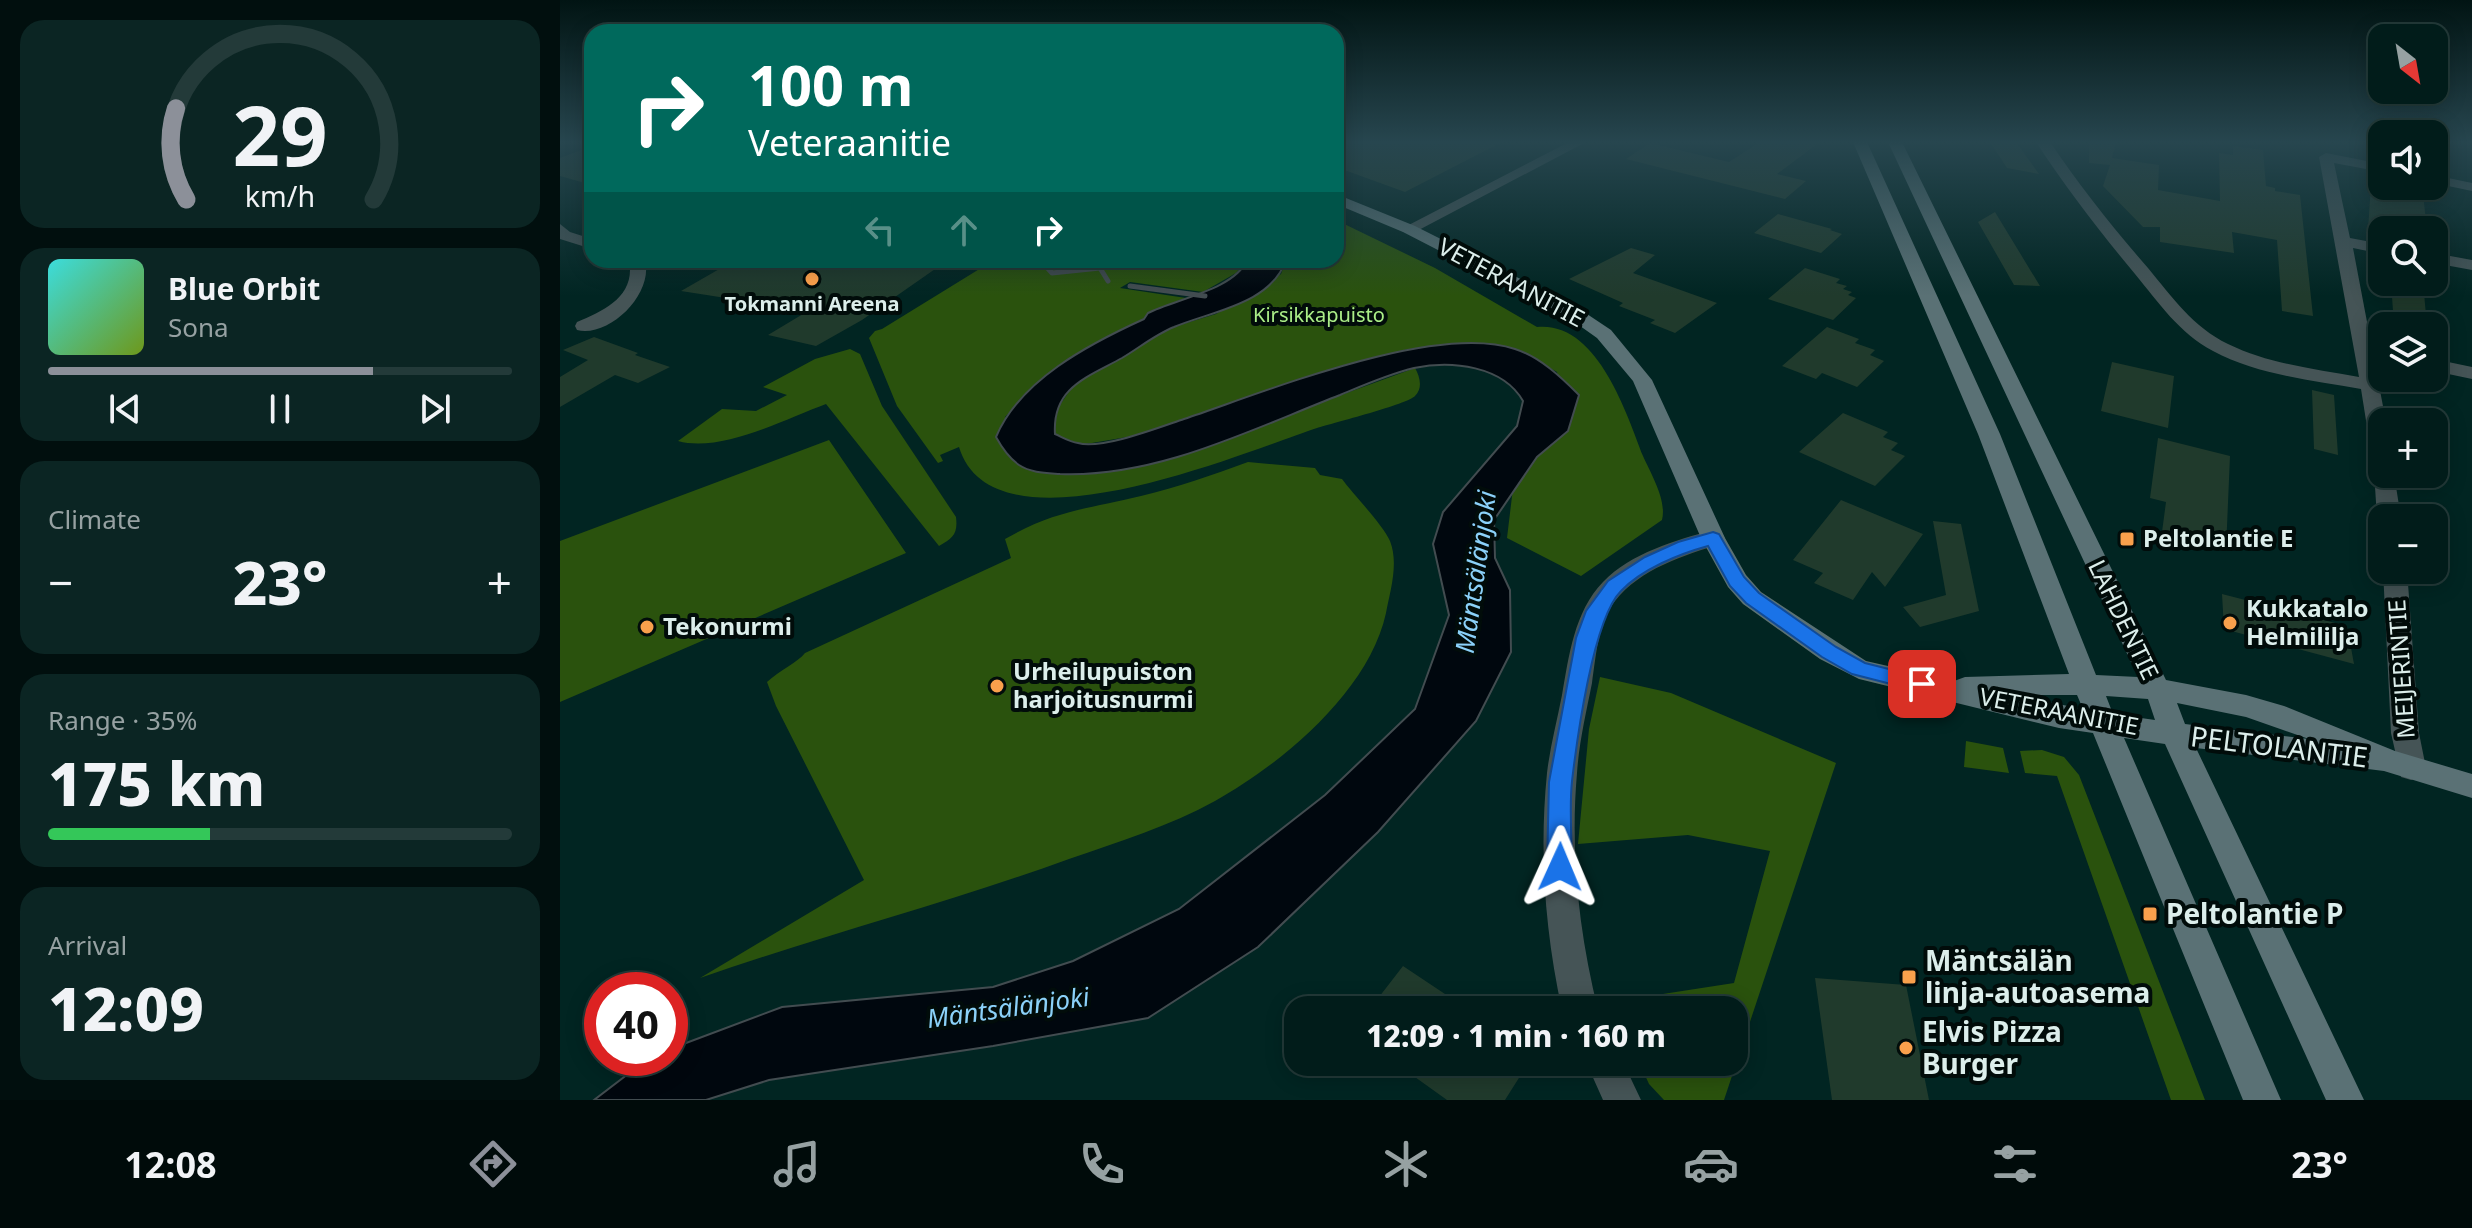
<!DOCTYPE html>
<html lang="en">
<head>
<meta charset="utf-8">
<style>
	:root { --surface:#011c1a; --page:#0b2523; --text:#f1f3f6; --muted:#96a1a2; --line:#233a39; --accent:#8c9099 }
	body { margin:0; font-family:"Noto Sans",sans-serif; background:var(--page); color:var(--text); height:100vh; display:flex; flex-direction:column; font-size:30px; white-space:nowrap }
	* { box-sizing:border-box; margin:0 }
	p { font-size:26px; color:var(--muted) }
	.icon { flex:none; width:44px; height:44px; fill:none; stroke:currentColor; stroke-width:2; stroke-linecap:round; stroke-linejoin:round }
	.map { position:relative; flex:1; overflow:hidden }
	.details { display:flex; flex-direction:column; gap:20px; padding:20px; background:#010f0e; width:560px }
	.details>* { flex:none }
	.guide { position:absolute; left:24px; top:24px; width:760px; height:244px; border-radius:24px; box-shadow:0 4px 20px #0003,0 0 0 2px var(--line); background:#00695c; color:#fff; overflow:hidden }
	.needle { width:52px; rotate:149deg }
	.tools { position:absolute; left:1808px; top:24px; display:grid; gap:16px }
	.tools a { display:grid; place-items:center; width:80px; height:80px; border-radius:16px; background:var(--surface); box-shadow:0 4px 20px #0003,0 0 0 2px var(--line); font-size:40px }
	.speed { position:absolute; left:24px; top:972px; display:flex; gap:16px; font-size:40px; font-weight:700; text-align:center }
	.speed>* { display:grid; place-content:center; width:104px; height:104px; border-radius:50%; background:var(--surface); box-shadow:0 4px 20px #0003,0 0 0 2px var(--line); line-height:1 }
	.speed .limit { border:12px solid #d22; background:#fff; color:#111 }
	.pin { position:absolute; display:grid; place-items:center; width:68px; height:68px; color:#fff; margin:-34px; border-radius:16px; box-shadow:0 4px 12px #0006 }
	.me { position:absolute; width:88px; margin:-44px; rotate:1deg; stroke-linejoin:round; filter:drop-shadow(0 0 6px #0008) }
	.turn { display:flex; align-items:center; gap:28px; height:168px; padding:0 32px; font-size:36px }
	.turn .icon { width:104px; height:104px; stroke-width:2.5 }
	.turn b { display:block; font-size:56px; line-height:68px }
	.lanes { display:flex; align-items:center; height:76px; padding:0 32px; background:#0003; justify-content:center; gap:40px; direction:ltr }
	.lanes .off { opacity:.35 }
	.big { font-size:60px; font-weight:800; line-height:1.1 }
	.details .tile { flex:1; display:flex; flex-direction:column; justify-content:center; gap:12px; min-width:0; padding:0 28px; border-radius:24px; background:var(--page) }
	.details .dial { align-items:center; gap:0 }
	.dial svg { height:208px; overflow:visible; fill:none; stroke:var(--line); stroke-width:7; stroke-linecap:round; text-anchor:middle }
	.dial text { fill:var(--text); stroke:none }
	.song { display:flex; align-items:center; gap:24px }
	.cover { width:96px; height:96px; border-radius:12px; background:linear-gradient(135deg,hsl(180 70% 55%),hsl(80 70% 35%)) }
	.played { height:8px; border-radius:4px; background:linear-gradient(90deg,var(--accent) 70%,var(--line) 70%) }
	.keys { display:flex; justify-content:space-around; direction:ltr }
	.heat { display:flex; justify-content:space-between; align-items:center; font-size:44px; direction:ltr }
	.charge { height:12px; border-radius:6px; background:linear-gradient(90deg,#34c759 35%,var(--line) 0) }
	.trip { position:absolute; left:724px; top:996px; width:464px; height:80px; border-radius:24px; background:var(--surface); box-shadow:0 4px 20px #0003,0 0 0 2px var(--line); font-weight:800; line-height:80px; text-align:center }
	.menu { display:flex; height:128px; justify-content:space-around; align-items:center; background:#000b0a; color:var(--muted) }
	.menu .icon { width:56px; height:56px }
	.menu .active { color:var(--accent) }
	.menu b { font-size:36px; color:var(--text) }
	main { display:flex; flex:1; min-height:0 }
	.map>svg:first-child { display:block }
	.green { fill:#2a520d }
	.water { fill:#00070e; stroke:#424c50; stroke-width:2 }
	.lines { fill:none; stroke-linecap:round; stroke-linejoin:round }
	.stream { stroke:#424c50; stroke-width:5 }
	.building { fill:#203a2c }
	.minor { fill:#455456; fill-rule:evenodd }
	.tertiary { fill:#455456; fill-rule:evenodd }
	.secondary { fill:#5a7175; fill-rule:evenodd }
	.route { fill:#1a73e8; stroke:#114b97; stroke-width:2 }
	.poi-dot { fill:#f9a04c; stroke:#010c0a; stroke-width:3 }
	.labels { text-anchor:middle; stroke-width:8; stroke-linejoin:round; paint-order:stroke }
	.far-poi-label { font-size:20px; font-weight:bold; fill:#dceeeb; stroke:#010c0a }
	.far-park-label { font-size:20px; fill:#abee88; stroke:#010c0a }
	.street-label { font-size:24px; fill:#dceeeb; stroke:#010c0a }
	.poi-label { font-size:24px; font-weight:bold; fill:#dceeeb; stroke:#010c0a; text-anchor:start }
	.water-label { font-size:26px; font-style:italic; fill:#8bd1f9; stroke:#010c0a }
	.near-street-label { font-size:28px; fill:#dceeeb; stroke:#010c0a }
	.near-poi-label { font-size:28px; font-weight:bold; fill:#dceeeb; stroke:#010c0a; text-anchor:start }
</style>
</head>
<body>
<main>
<section class="details">
<div class="tile dial"><svg viewBox="0 0 100 80">
<path d="M14 69A42 42 0 1 1 86 69"/>
<path d="M14 69A42 42 0 0 1 10 34" stroke="#8c9099"/>
<text x="50" y="56" font-size="32" font-weight="700">29</text>
<text x="50" y="72" font-size="11">km/h</text>
</svg></div>
<div class="tile">
<div class="song"><i class="cover"></i><div><b>Blue Orbit</b><p>Sona</p></div></div>
<div class="played"></div>
<div class="keys"><svg class="icon" aria-label="previous" viewBox="0 0 24 24"><path d="M18 5L8 12l10 7zM5 5v14"/></svg><svg class="icon" aria-label="pause" viewBox="0 0 24 24"><path d="M8 5v14M16 5v14"/></svg><svg class="icon" aria-label="next" viewBox="0 0 24 24"><path d="M6 5l10 7-10 7zM19 5v14"/></svg></div>
</div>
<div class="tile"><p>Climate</p>
<div class="heat"><a>−</a><b class="big">23°</b><a>+</a></div>
</div>
<div class="tile"><p>Range · 35%</p><b class="big">175 km</b><div class="charge"></div></div>
<div class="tile"><p>Arrival</p><b class="big">12:09</b></div>
</section>
<div class="map">
<svg width="1912" height="1100" viewBox="0 0 1912 1100">
	<rect width="100%" height="100%" fill="#012522"/>
	<path class="green" d="M776,220L875,268L977,327C1037,321 1066,412 1083,456C1091,474 1107,500 1102,520L1021,576L947,538L953,488L977,456L1008,431L997,372L955,349L906,343L877,345L844,350L748,377L573,436L520,445L495,434L494,414L516,381L613,327L656,314L721,274L726,260H776Z
		M434,260H687L676,273L643,292L570,282L560,288L626,298C608,303 597,312 582,320C526,350 489,371 445,417L481,473L552,471L598,462L855,368C860,377 863,388 855,396C848,404 773,423 757,428C684,452 433,560 399,447L380,455L383,461L378,463L337,406L309,338L315,331L322,329Z
		M290,349L300,354L322,406L396,517C398,534 393,538 379,546L266,404C225,419 161,453 118,441L162,409L196,411L227,395L203,387L255,359Z
		M269,440L346,553L0,702V541Z
		M688,462L755,468L760,475L782,479C793,494 823,525 830,541C839,564 830,591 826,613C809,691 723,763 655,801C610,826 558,842 509,859C388,903 263,935 140,978L304,880L216,706L207,682C219,671 238,662 245,653L451,558L445,539C495,510 528,509 581,496C618,487 653,475 688,462Z
		M1040,677L1111,693L1276,763L1164,1100H1104L1089,1084L1079,1062H1174V1010H1058L1064,1000L1174,983L1210,851L1128,835L1018,844L1029,729Z
		M1406,741L1443,748L1449,773L1404,767Z
		M1482,750L1504,757L1519,775L1645,1100H1611L1497,776L1465,773L1460,751Z"/>
	<path class="water" d="M687,260H726C711,304 652,311 614,327C596,334 579,348 562,358C528,377 492,387 495,434C502,437 510,442 518,443C541,450 600,427 624,419C705,392 875,322 955,349C980,357 1001,377 1019,395L1008,431L977,457L934,520L935,558L950,590L951,652L916,721L818,832L698,947L588,1018L433,1046L209,1080L146,1100H34L89,1058H110V1049L222,1007L433,987L513,961L619,909L765,795L855,709L889,615L873,544L883,512L957,426L963,401C943,366 892,360 854,368C829,374 804,385 780,395C692,429 597,478 500,474C487,473 471,473 459,465C449,458 442,448 436,437C460,380 529,344 584,319L588,313C615,299 674,290 687,260Z"/>
	<g class="lines">
		<path class="stream" d="M475,260L482,262L492,273L540,268L548,281
			M570,286L645,296"/>
	</g>
	<path class="building" d="M776,142H942L845,192L776,167Z
		M1200,142H1260L1217,174L1246,181L1225,199L1066,159L1090,143L1169,162Z
		M1430,142H1456L1479,174L1447,168Z
		M1529,142H1556L1552,158L1599,165L1598,190L1660,201L1659,153L1673,155V146L1703,150L1706,186L1715,188V191L1740,195L1753,316L1722,311L1717,240L1672,232L1674,253L1600,242V227H1583L1543,186L1550,165L1529,163Z
		M32,146V185L0,176V158Z
		M1811,184L1863,194L1867,230H1808Z
		M1435,212L1480,286L1454,285L1418,222Z
		M1218,214L1272,229L1270,230L1282,234L1261,253L1194,233Z
		M1071,248L1095,255L1073,273L1157,303L1115,333L1090,323L1095,320L1059,306L1063,303L1009,279Z
		M175,260H329L378,267L302,320L256,346L208,335L248,311L121,291Z
		M1245,268L1280,279L1276,283L1287,286L1283,289L1292,292L1288,295L1296,298L1273,320L1208,299Z
		M1831,282H1863L1867,326H1834Z
		M1267,327L1299,339L1295,343L1315,350L1310,355L1324,361L1297,387L1262,373L1256,379L1222,366Z
		M34,337L78,353L75,355L110,367L78,383L55,375L0,407V377L28,360L3,350Z
		M1552,362L1614,376L1608,428L1541,411Z
		M1752,390L1774,395L1778,455L1754,449Z
		M1283,413L1328,432L1323,437L1338,443L1331,450L1345,456L1315,486L1239,452Z
		M1598,438L1670,456L1666,550L1602,532L1606,502L1590,498Z
		M1281,500L1363,534L1325,587L1312,572L1293,600L1254,583L1263,573L1233,560Z
		M1373,521L1401,524L1419,611L1360,627L1343,607L1386,595Z
		M1662,594L1787,626L1794,664L1664,629Z
		M843,966L909,1010H809Z
		M1255,978L1346,985L1369,1100H1272Z
		M834,1062H969L945,1100H887Z"/>
	<g class="lines">
		<path class="minor" d="M1009,142H1026L855,232H843L841,229Z
			M1476,142H1490C1520,186 1553,228 1588,268C1612,297 1633,327 1668,344C1709,364 1755,369 1799,377L1759,157L1766,153L1822,164V172L1774,163L1790,238L1822,244V254L1793,248L1826,422H1822V474H1834L1841,518H1822V524L1817,518L1814,471L1801,389C1751,380 1698,375 1653,351C1619,333 1599,303 1575,274C1540,232 1506,188 1476,142Z
			M1874,175L1912,183V191L1874,183Z
			M0,224L10,232L32,239V249L0,239Z
			M1874,253L1912,260V270L1874,263Z
			M69,260H85C94,294 49,338 17,330L15,326L17,322C45,310 76,296 69,260Z
			M1874,359L1912,367V379L1874,371Z
			M1823,570H1847L1859,733L1866,768L1861,777L1851,780L1841,777L1831,733Z"/>
		<path class="tertiary" d="M1153,530L1161,532L1165,538L1161,544C1124,555 1080,569 1055,601C1038,623 1036,656 1032,683C1026,713 1019,743 1017,773C1010,853 1019,933 1038,1010H1002C985,932 979,852 987,773C990,747 997,721 1002,695C1009,656 1014,612 1043,582C1071,553 1116,540 1153,530Z
			M1026,1062H1063L1081,1100H1043Z"/>
		<path class="secondary" d="M1293,142H1307L1440,434L1536,675L1578,677L1328,142H1342L1606,680L1686,695L1724,706L1835,751L1912,774V798L1824,771L1636,748L1804,1100H1766L1605,744L1564,738L1721,1100H1683L1533,733L1499,728L1299,679L1260,659L1183,604L1168,587L1141,538L1073,381L1037,338L1006,316L843,232L776,204V194L855,226L1018,308L1051,330L1092,380L1165,538L1186,575L1201,592L1306,661L1394,681L1405,677L1509,674L1418,434ZM1453,695H1517L1523,709ZM1546,696L1588,699L1595,720L1553,714ZM1617,703L1686,717L1749,739L1625,724Z"/>
	</g>
	<linearGradient id="sky" x2="0" y2="1"><stop stop-color="#011413"/><stop offset="0.48" stop-color="#27464f"/><stop offset="1" stop-color="#27464f" stop-opacity="0"/></linearGradient>
	<rect width="1912" height="296" fill="url(#sky)"/>
	<path class="route" d="M1153,532L1159,534L1184,577L1199,593L1276,647L1305,663L1369,679L1372,684L1369,690L1362,692L1292,674L1262,657L1186,603L1170,586L1148,546C1119,554 1082,569 1061,591C1033,619 1017,739 1012,781C1009,809 1012,839 1012,867L1008,875L1000,878L991,875L987,867L989,782L1016,638L1026,611L1048,581L1085,557L1118,542Z"/>
	<g class="poi-dot">
		<circle cx="252" cy="279" r="8"/>
		<rect x="1559" y="531" width="16" height="16" rx="4"/>
		<circle cx="1670" cy="623" r="8"/>
		<circle cx="87" cy="627" r="8"/>
		<circle cx="437" cy="686" r="8"/>
		<rect x="1582" y="906" width="16" height="16" rx="4"/>
		<rect x="1341" y="969" width="16" height="16" rx="4"/>
		<circle cx="1346" cy="1048" r="8"/>
	</g>
	<g class="labels">
		<g class="far-poi-label">
			<text x="252" y="311">Tokmanni Areena</text>
		</g>
		<g class="far-park-label">
			<text x="759" y="322">Kirsikkapuisto</text>
		</g>
		<g class="street-label">
			<text transform="translate(951 283) rotate(28)" y="8">VETERAANITIE</text>
			<text transform="translate(1563 620) rotate(64)" y="8">LAHDENTIE</text>
			<text transform="translate(1842 669) rotate(-94)" y="8">MEIJERINTIE</text>
			<text transform="translate(1499 712) rotate(11)" y="8">VETERAANITIE</text>
		</g>
		<g class="poi-label">
			<text x="1583" y="547">Peltolantie E</text>
			<text x="1686" y="617">Kukkatalo<tspan x="1686" dy="28">Helmililja</tspan></text>
			<text x="103" y="635">Tekonurmi</text>
			<text x="453" y="680">Urheilupuiston<tspan x="453" dy="28">harjoitusnurmi</tspan></text>
		</g>
		<g class="water-label">
			<text transform="translate(916 572) rotate(-82)" y="9">Mäntsälänjoki</text>
			<text transform="translate(448 1008) rotate(-8)" y="9">Mäntsälänjoki</text>
		</g>
		<g class="near-street-label">
			<text transform="translate(1719 747) rotate(7)" y="10">PELTOLANTIE</text>
		</g>
		<g class="near-poi-label">
			<text x="1606" y="924">Peltolantie P</text>
			<text x="1365" y="971">Mäntsälän<tspan x="1365" dy="32">linja-autoasema</tspan></text>
			<text x="1362" y="1042">Elvis Pizza<tspan x="1362" dy="32">Burger</tspan></text>
		</g>
	</g>
</svg>
<div class="tools">
<a><svg class="needle" viewBox="-14 -14 28 28"><path d="M0-13l5 13h-10z" fill="#e53935"/><path d="M0 13l5-13h-10z" fill="#96a1a2"/></svg></a>
<a><svg class="icon" aria-label="sound" viewBox="0 0 24 24"><path d="M4 9h4l5-4v14l-5-4H4zM17 9q2 3 0 6"/></svg></a>
<a><svg class="icon" aria-label="search" viewBox="0 0 24 24"><circle cx="10" cy="10" r="6"/><path d="M15 15l6 6"/></svg></a>
<a><svg class="icon" aria-label="layers" viewBox="0 0 24 24"><path d="M12 4l9 5-9 5-9-5zM3 14l9 5 9-5"/></svg></a>
<a>+</a>
<a>−</a>
</div>
<div class="speed"><div class="limit">40</div></div>
<div class="pin" style="left:1362px;top:684px;background:#d93025"><svg class="icon" aria-label="arrive" viewBox="0 0 24 24"><path d="M6 21V4h12l-3 4 3 4H6"/></svg></div>
<svg class="me" style="left:1000px;top:867px" viewBox="-20 -20 40 40"><path d="M0-17L14 15 0 8-14 15z" fill="#1a73e8" stroke="#fff" stroke-width="4"/></svg>
<div class="trip">12:09 · 1 min · 160 m</div>
<div class="guide">
<div class="turn"><svg class="icon" aria-label="right" viewBox="0 0 24 24"><path d="M7 20v-9h11M14 6l5 5-5 5"/></svg><div><b>100 m</b>Veteraanitie</div></div>
<div class="lanes"><svg class="icon off" aria-label="left" viewBox="0 0 24 24"><path d="M17 20v-9H6M10 6l-5 5 5 5"/></svg><svg class="icon off" aria-label="ahead" viewBox="0 0 24 24"><path d="M12 20V5M6 11l6-6 6 6"/></svg><svg class="icon" aria-label="right" viewBox="0 0 24 24"><path d="M7 20v-9h11M14 6l5 5-5 5"/></svg></div>
</div>
</div>
</main>
<nav class="menu">
<b>12:08</b>
<svg class="icon active" aria-label="directions" viewBox="0 0 24 24"><path d="M12 3l9 9-9 9-9-9zM9 14v-3h6M13 9l2 2-2 2"/></svg>
<svg class="icon" aria-label="music" viewBox="0 0 24 24"><path d="M9 18V5l10-2v13"/><circle cx="6" cy="18" r="3"/><circle cx="16" cy="16" r="3"/></svg>
<svg class="icon" aria-label="phone" viewBox="0 0 24 24"><path d="M5 4h4l2 5-3 2q2 4 5 5l2-3 5 2v4C11 20 4 13 5 4z"/></svg>
<svg class="icon" aria-label="climate" viewBox="0 0 24 24"><path d="M12 3v18M4 7l16 10M4 17L20 7"/></svg>
<svg class="icon" aria-label="car" viewBox="0 0 24 24"><path d="M5 17H2v-5l4-1 3-4h7l3 4 3 1v5h-3M9 17h6M6 11h13"/><circle cx="7" cy="17" r="2"/><circle cx="17" cy="17" r="2"/></svg>
<svg class="icon" aria-label="filters" viewBox="0 0 24 24"><path d="M4 7h16M4 17h16"/><circle cx="9" cy="7" r="2"/><circle cx="15" cy="17" r="2"/></svg>
<b>23°</b>
</nav>
</body>
</html>
